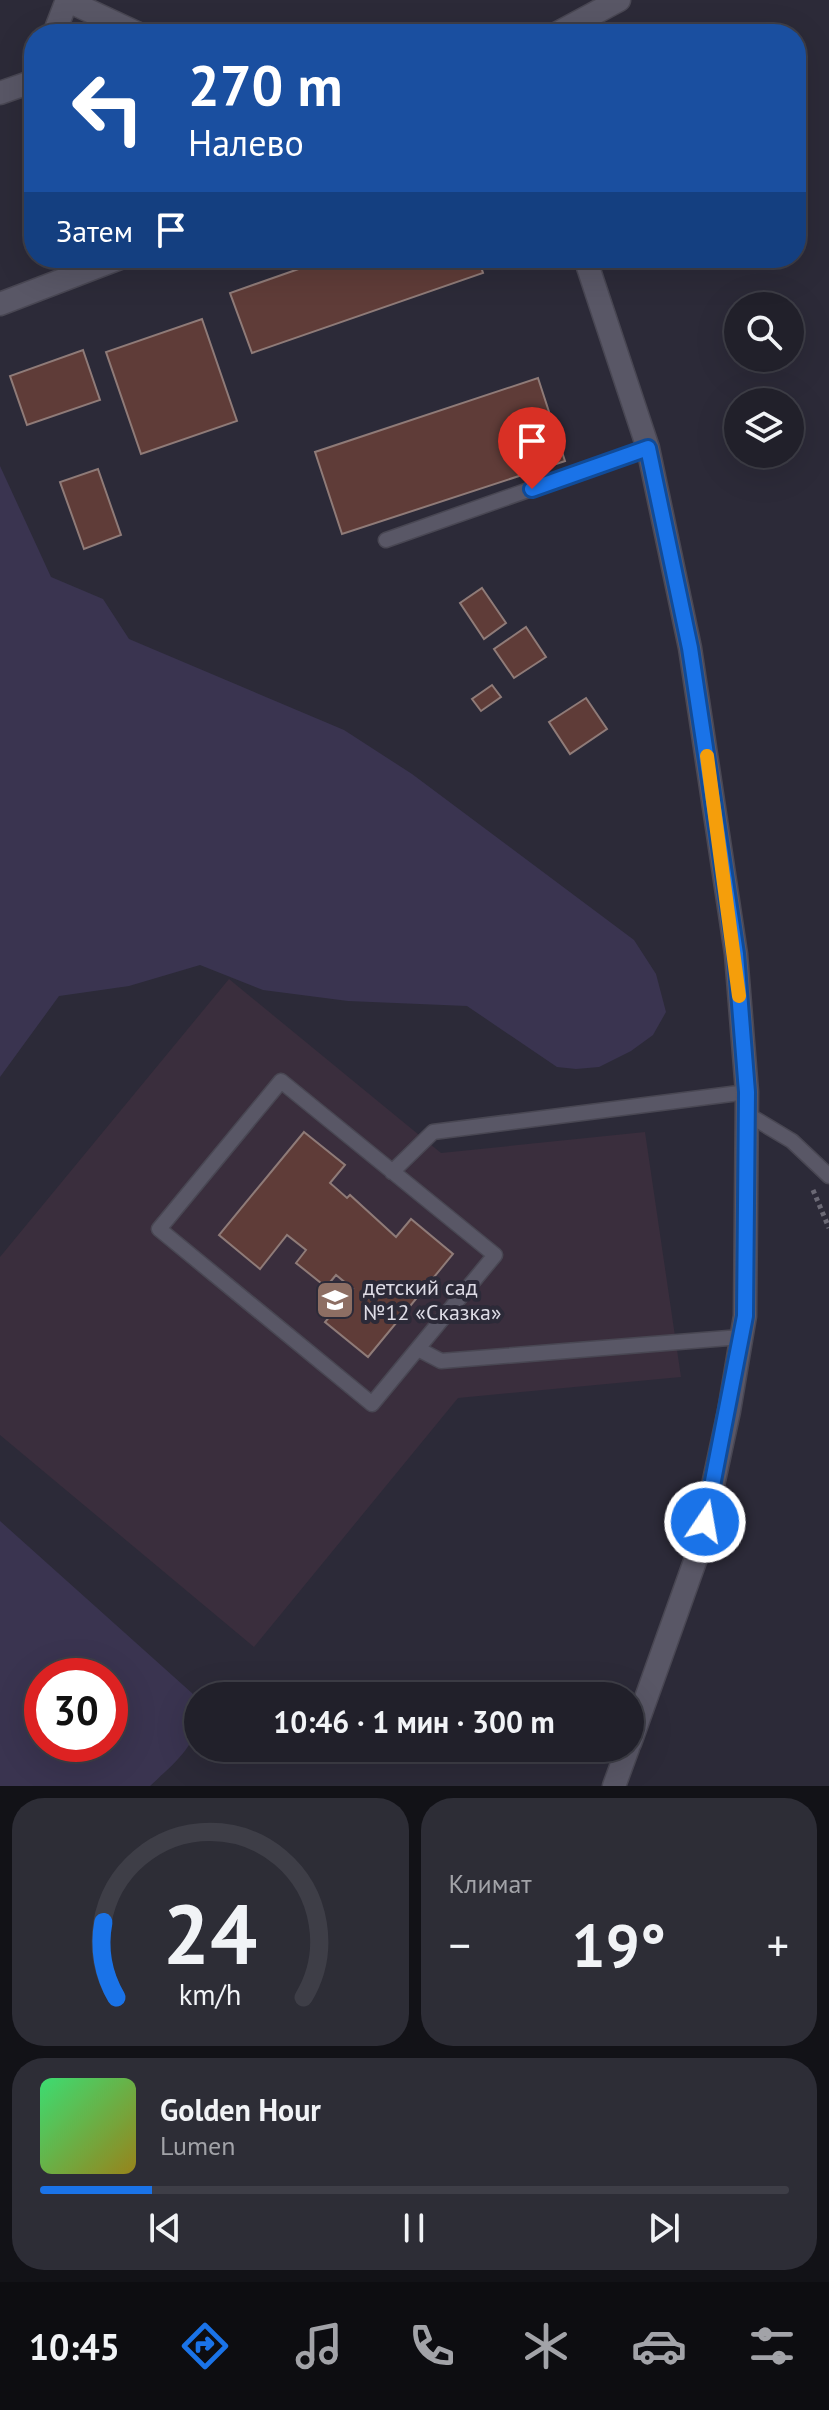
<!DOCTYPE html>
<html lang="ru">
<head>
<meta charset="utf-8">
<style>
	:root { --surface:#21202a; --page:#2d2d36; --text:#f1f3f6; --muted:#a2a3a8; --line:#3e3e47; --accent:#1a73e8 }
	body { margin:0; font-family:"PT Sans",sans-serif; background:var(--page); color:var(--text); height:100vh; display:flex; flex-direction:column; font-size:30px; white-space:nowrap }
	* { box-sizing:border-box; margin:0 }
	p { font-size:26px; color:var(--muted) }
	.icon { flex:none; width:44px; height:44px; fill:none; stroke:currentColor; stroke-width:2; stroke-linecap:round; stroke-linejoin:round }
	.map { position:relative; height:1786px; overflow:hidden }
	.details { display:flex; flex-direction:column; gap:12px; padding:12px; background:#121217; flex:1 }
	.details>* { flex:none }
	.top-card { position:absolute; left:24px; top:24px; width:782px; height:244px; border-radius:32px; box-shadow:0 8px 32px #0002,0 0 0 2px var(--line); background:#1a4fa0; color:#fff; overflow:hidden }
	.tools { position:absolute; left:724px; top:292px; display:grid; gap:16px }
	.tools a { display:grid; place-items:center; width:80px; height:80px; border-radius:50%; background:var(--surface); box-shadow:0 8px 32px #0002,0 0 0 2px var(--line); font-size:40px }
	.speed { position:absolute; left:24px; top:1658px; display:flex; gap:16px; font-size:40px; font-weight:700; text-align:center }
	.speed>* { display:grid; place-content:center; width:104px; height:104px; border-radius:50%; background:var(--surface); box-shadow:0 8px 32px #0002,0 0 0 2px var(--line); line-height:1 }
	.speed .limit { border:12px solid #d22; background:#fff; color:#111 }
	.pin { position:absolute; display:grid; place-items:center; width:68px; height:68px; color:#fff; margin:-82px -34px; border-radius:50% 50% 50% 0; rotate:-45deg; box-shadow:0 0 8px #0007 }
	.pin .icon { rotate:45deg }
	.me { position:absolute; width:88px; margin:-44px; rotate:12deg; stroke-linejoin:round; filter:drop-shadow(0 0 6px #0008) }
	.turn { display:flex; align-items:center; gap:28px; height:168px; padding:0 32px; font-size:36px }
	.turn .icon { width:104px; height:104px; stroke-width:2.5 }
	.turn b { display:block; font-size:56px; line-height:68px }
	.then { display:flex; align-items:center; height:76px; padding:0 32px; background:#0003; gap:16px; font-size:30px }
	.big { font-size:60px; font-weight:700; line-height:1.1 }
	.details .card { flex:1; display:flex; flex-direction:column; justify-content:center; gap:12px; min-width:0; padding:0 28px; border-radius:32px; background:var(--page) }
	.details .dial { align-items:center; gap:0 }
	.dial svg { height:208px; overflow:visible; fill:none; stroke:var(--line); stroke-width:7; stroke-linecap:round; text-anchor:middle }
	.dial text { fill:var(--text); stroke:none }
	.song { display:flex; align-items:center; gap:24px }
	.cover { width:96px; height:96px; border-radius:12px; background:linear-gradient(135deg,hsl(140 70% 55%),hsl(50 70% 35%)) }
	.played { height:8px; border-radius:4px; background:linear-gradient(90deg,var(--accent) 15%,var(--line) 15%) }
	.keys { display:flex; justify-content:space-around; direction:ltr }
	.heat { display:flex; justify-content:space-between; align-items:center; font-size:44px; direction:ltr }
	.details .tiles { flex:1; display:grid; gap:12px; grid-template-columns:1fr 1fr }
	.card:last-child { grid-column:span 2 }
	.trip { position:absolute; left:184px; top:1682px; width:460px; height:80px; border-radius:40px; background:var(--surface); box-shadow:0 8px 32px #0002,0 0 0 2px var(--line); font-weight:700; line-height:80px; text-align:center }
	.tabs { display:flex; height:128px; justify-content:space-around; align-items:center; background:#0d0d11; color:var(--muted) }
	.tabs .icon { width:56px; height:56px }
	.tabs .active { color:var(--accent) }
	.tabs b { font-size:36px; color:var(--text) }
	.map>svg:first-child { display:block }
	.education { fill:#3a2e3d }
	.green { fill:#3a3450; fill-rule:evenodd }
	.building { fill:#5f3c38; stroke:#8f7b78; stroke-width:2 }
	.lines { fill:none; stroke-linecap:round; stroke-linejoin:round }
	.service-casing { stroke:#494753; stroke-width:17 }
	.minor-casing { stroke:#494753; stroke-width:25 }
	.path { stroke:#6b6975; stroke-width:5; stroke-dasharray:4 4; stroke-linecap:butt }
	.service { stroke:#595766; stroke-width:14 }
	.minor { stroke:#595766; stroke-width:22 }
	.route-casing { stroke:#114b97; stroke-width:20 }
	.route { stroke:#1a73e8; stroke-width:14 }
	.slow { stroke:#f59e0b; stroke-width:14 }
	.labels { text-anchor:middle; stroke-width:8; stroke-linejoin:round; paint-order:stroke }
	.poi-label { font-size:22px; fill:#dedce6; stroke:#2c2a38; text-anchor:start }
</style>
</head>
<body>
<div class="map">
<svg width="829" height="1786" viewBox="0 0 829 1786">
	<rect width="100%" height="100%" fill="#2c2a38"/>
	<path class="education" d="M229,979L441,1153L645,1132L681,1377L458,1398L254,1647L0,1435V1257Z"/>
	<path class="green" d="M0,466L51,577L103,599L129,639L344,730L412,774L634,940L656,974L666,1012L653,1035L631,1051L599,1067L576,1069L557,1067L467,1006L348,1001L263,990L200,965L129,986L59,996L0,1077Z
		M0,1521L193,1694C211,1735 178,1760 150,1786H0ZM42,1676H110V1744H42Z"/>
	<path class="building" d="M330,258H478L483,273L252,353L230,293Z
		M202,319L237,421L141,454L106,352Z
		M83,350L100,400L27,425L10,376Z
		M538,378L565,461L342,534L315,452Z
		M98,469L121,535L84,549L60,482Z
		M482,588L506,623L484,639L460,603Z
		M526,627L546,657L514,678L494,649Z
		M492,685L501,697L481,711L472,699Z
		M586,698L607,729L570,754L549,722Z
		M304,1132L345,1165L330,1183L347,1198L350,1195L396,1237L411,1219L453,1254L368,1357L325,1322L353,1289L336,1275L326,1287L296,1263L306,1250L287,1235L260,1269L219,1235Z"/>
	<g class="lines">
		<defs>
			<path id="service" d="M386,540L648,448
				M281,1081L495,1255L372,1404L159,1229Z
				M747,1114L792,1141L829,1176
				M392,1172L433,1132L747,1092
				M418,1349L441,1361L741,1337"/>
			<path id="minor" d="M66,0L139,34
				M54,34L67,0
				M556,34L619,0
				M0,93L34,81
				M585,258L648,448L690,648L736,954L747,1092L745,1316L729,1411L699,1550L630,1743
				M0,304L120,258
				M614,1786L628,1748"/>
		</defs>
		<use href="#service" class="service-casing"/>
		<use href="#minor" class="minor-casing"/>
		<path class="path" d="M813,1190L829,1228"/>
		<use href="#service" class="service"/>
		<use href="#minor" class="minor"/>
	</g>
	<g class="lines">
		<defs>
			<path id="route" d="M532,489L648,448L690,648L736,954L747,1092L745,1316L705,1522"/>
		</defs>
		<use href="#route" class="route-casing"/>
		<use href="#route" class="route"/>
		<path class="slow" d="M707,756L739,996"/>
	</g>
	<defs>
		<symbol id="school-square" viewBox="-11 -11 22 22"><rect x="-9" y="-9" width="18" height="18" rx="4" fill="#8d6e63" stroke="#2c2a38"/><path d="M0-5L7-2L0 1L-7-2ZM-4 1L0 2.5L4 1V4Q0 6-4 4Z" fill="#fff"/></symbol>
	</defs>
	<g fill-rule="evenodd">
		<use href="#school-square" x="313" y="1278" width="44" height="44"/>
	</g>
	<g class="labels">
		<g class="poi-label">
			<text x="363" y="1295">детский сад<tspan x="363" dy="25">№12 «Сказка»</tspan></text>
		</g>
	</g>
</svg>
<div class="tools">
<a><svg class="icon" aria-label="search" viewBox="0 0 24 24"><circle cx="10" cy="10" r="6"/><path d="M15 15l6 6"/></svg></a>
<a><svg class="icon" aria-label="layers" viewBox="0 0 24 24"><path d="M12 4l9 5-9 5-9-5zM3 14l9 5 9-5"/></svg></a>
</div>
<div class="speed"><div class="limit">30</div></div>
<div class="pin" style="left:532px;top:489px;background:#d93025"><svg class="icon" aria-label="arrive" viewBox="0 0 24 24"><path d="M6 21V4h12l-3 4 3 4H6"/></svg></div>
<svg class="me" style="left:705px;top:1522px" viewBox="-20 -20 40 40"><circle r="17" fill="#1a73e8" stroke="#fff" stroke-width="3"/><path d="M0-11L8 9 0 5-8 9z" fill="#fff"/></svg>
<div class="trip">10:46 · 1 мин · 300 m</div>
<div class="top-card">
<div class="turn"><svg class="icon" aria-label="left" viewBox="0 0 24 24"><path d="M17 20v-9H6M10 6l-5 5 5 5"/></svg><div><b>270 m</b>Налево</div></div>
<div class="then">Затем<svg class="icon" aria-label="arrive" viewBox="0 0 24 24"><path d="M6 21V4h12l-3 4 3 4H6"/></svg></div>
</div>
</div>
<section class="details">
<div class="tiles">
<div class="card dial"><svg viewBox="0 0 100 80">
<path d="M14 69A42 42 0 1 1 86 69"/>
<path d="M14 69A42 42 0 0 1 9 40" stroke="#1a73e8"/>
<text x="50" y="56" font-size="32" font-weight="700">24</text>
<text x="50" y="72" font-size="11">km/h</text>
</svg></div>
<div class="card"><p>Климат</p>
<div class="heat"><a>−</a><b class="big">19°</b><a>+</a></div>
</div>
<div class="card">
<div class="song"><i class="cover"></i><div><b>Golden Hour</b><p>Lumen</p></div></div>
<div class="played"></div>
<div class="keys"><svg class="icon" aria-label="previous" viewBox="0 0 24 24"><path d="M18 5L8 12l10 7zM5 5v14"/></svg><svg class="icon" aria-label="pause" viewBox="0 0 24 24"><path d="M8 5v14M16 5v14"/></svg><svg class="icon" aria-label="next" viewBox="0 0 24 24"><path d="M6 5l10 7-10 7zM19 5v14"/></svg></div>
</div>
</div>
</section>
<nav class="tabs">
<b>10:45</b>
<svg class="icon active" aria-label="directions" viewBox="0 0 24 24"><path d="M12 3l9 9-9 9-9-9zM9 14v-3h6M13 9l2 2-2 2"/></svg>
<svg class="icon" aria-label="music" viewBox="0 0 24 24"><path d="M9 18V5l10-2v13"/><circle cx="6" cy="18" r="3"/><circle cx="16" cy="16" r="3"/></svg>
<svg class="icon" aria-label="phone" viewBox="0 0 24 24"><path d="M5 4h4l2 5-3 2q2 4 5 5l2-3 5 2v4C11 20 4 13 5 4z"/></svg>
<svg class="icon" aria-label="climate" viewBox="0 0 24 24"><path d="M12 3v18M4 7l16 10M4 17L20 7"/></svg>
<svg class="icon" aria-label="car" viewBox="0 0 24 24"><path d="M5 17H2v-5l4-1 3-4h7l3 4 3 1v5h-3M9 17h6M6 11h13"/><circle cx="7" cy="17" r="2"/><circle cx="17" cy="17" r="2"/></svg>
<svg class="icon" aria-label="filters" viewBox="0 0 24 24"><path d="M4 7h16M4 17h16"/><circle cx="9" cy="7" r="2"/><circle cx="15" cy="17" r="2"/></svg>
</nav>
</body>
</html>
